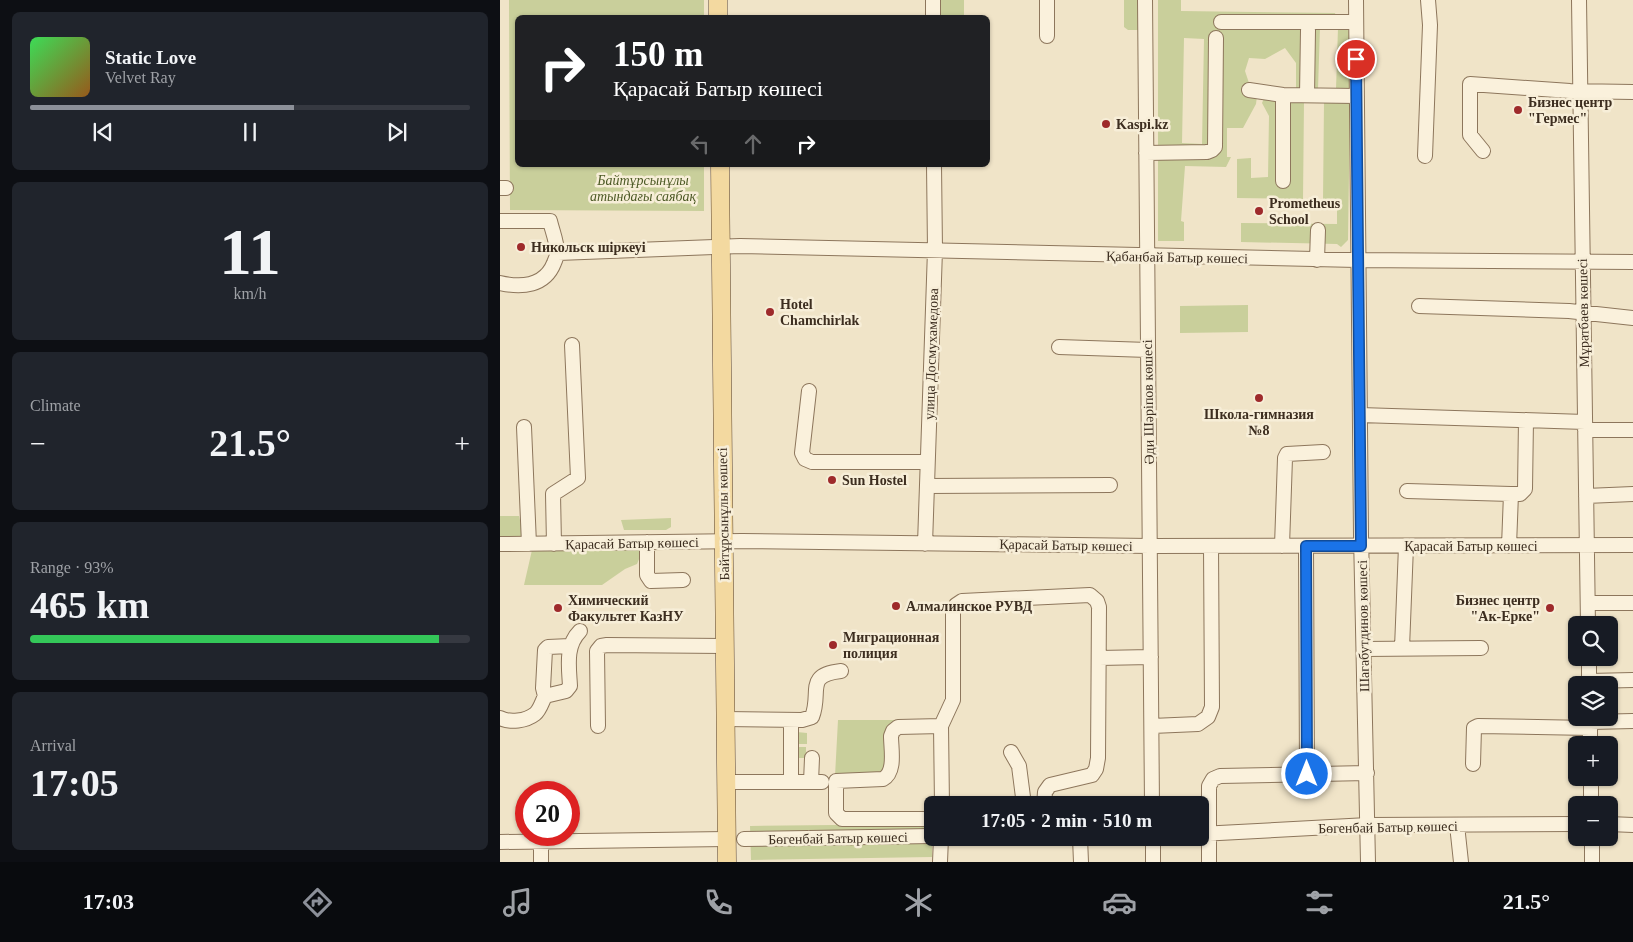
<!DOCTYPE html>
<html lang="en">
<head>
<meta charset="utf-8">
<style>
	:root { --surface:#171b24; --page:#20242c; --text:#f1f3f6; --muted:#9ea1a6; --line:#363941; --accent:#8c9099 }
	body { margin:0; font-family:Georgia,serif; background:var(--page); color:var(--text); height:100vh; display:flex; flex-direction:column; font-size:19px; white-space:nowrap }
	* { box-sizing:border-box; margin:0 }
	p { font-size:16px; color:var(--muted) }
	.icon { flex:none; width:28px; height:28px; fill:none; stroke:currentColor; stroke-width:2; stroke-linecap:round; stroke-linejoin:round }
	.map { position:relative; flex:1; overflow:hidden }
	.side { display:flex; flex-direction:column; gap:12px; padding:12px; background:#0d0f14; width:500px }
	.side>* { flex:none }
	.guide { position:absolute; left:15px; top:15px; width:475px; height:152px; border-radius:8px; box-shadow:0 1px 4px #0004; background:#202124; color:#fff; overflow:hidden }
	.fabs { position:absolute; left:1068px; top:616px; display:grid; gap:10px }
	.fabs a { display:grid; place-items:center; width:50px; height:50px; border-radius:8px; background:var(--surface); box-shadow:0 1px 4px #0004; font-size:25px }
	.speed { position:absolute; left:15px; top:781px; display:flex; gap:10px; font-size:25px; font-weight:700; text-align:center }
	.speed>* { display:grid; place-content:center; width:65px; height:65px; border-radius:50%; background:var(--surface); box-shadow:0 1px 4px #0004; line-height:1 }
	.speed .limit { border:8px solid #d22; background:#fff; color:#111 }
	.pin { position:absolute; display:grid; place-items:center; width:42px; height:42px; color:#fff; margin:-21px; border:2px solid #fff; border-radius:50%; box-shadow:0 1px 5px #0007 }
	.me { position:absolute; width:55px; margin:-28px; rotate:0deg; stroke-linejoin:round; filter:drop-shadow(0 0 4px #0008) }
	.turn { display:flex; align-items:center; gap:18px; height:105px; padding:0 15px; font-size:22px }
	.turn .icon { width:65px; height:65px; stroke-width:2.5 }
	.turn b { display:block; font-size:35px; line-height:42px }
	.lanes { display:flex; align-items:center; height:48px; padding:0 15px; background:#0003; justify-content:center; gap:25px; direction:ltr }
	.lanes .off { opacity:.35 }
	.big { font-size:38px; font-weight:700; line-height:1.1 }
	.side .widget { flex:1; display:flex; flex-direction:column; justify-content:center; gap:8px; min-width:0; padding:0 18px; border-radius:8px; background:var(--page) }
	.side .dial { align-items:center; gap:0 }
	.dial b { font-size:65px; line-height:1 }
	.song { display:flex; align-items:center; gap:15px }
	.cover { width:60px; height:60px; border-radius:8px; background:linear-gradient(135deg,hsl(130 70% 55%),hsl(30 70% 35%)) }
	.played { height:5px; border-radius:2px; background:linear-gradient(90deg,var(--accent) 60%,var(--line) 60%) }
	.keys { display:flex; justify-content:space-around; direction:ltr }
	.heat { display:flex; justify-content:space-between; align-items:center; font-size:28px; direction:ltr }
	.charge { height:8px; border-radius:4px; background:linear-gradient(90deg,#34c759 93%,var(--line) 0) }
	.trip { position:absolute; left:424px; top:796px; width:285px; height:50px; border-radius:8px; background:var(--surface); box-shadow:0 1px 4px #0004; font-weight:700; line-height:50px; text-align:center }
	.dock { display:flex; height:80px; justify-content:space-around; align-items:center; background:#090b0e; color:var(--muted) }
	.dock .icon { width:35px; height:35px }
	.dock .selected { color:var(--accent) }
	.dock b { font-size:22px; color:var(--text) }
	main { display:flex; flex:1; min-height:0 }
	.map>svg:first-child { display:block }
	.green { fill:#c9cf9b; fill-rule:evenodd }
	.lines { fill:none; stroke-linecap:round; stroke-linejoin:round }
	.minor-casing { stroke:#8d765c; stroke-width:16 }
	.major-casing { stroke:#5b4430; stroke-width:19 }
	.minor { stroke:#faf1dc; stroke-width:14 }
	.major { stroke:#f3d9a0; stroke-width:18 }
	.route-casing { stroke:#114b97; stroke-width:12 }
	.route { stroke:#1a73e8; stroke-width:9 }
	.poi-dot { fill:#9e2a2b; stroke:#f7eed8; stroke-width:2 }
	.labels { text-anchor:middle; stroke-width:5; stroke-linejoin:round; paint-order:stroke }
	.poi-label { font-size:14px; font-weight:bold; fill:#3d2e20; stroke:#f7eed8; text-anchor:start }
	.park-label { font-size:14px; font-style:italic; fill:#4d5a26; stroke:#f7eed8 }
	.street-label { font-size:14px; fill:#3d2e20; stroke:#f7eed8 }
</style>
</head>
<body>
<main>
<section class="side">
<div class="widget">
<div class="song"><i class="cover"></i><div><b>Static Love</b><p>Velvet Ray</p></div></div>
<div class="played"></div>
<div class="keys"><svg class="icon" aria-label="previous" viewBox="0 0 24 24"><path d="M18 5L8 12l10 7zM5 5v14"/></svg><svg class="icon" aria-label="pause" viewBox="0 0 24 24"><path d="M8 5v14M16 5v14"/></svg><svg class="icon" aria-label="next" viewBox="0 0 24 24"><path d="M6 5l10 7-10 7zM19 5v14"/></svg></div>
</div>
<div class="widget dial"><b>11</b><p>km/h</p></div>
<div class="widget"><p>Climate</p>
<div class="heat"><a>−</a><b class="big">21.5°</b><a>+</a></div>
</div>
<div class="widget"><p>Range · 93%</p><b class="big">465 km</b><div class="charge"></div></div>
<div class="widget"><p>Arrival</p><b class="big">17:05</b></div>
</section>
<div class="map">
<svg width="1133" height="862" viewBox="0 0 1133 862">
	<rect width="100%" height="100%" fill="#f0e4c8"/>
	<path class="green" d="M9,0H204V17L18,18V165H204V211L10,210Z
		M439,0H464V17H439Z
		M624,0H640V30H628L624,27Z
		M658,0H681V11L835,13L838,27L847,26L851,38L848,240L841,247L837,244L741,242V223L837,224V200H823L824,102H804L803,199L737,198V159L751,158V178L768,177L769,116L762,103C770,85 779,89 796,88V63L785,48L765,59L749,58L745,71L749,83L757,96L756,104L743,128H727V157H731L726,167L685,166L681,221L684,222V241H658ZM820,27L838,28L836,89H818ZM684,38L704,39L702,144L682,143Z
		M748,305V332L680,333V306Z
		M0,516H19L24,537H0Z
		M171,518V527L166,530H124L121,520Z
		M144,547L137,564L125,569L102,585H24L32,550Z
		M338,720H401L396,740L381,775L335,776Z
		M297,732L307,733V744H297Z
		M296,747H306V758H296Z
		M432,824V857L251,860L250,826Z"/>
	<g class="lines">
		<defs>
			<path id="minor" d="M433,0V18
				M547,0V36
				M645,0L652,805
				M856,0L861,535L868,862
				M1079,0L1088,625
				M721,22H856
				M749,90L783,95L857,96
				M807,95L808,30
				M983,151L970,135V84L1070,91L1133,92
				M646,153L707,152L712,150L715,147L716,38
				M925,156L930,25L928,0
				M783,181V95
				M0,188H6
				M0,221H50C52,230 57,242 57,252C58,255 55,260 54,263C45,286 22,288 0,283
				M58,253L240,246L857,260L1133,262
				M817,260L818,230
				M919,306L1069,311L1133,318
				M559,347L648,350
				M309,391L302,453L305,459L312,462H427
				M860,415L1085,422
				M24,427L29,544
				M1085,430H1133
				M427,486L610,485
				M907,491L1011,494
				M1086,496L1133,494
				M147,542V575L151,581L183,580
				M0,544L242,541L650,546L1133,545
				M54,544L53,494L78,478L72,345
				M425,544L435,250L434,165
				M782,546L785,458L787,454L823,452
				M806,546L807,774
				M1009,546L1011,494H1020L1025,489L1026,420
				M1088,603H1133
				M902,648L906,546
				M864,649L981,648
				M599,658L651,657
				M1089,658V685
				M1089,681L1133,680
				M45,696L43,688L45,650L48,647L70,646
				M0,718C10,723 26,721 35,714C40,710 42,702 45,696L66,691L70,686C69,667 65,646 80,631
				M1090,718V745
				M225,719L302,720L312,717C322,692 304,675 341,671
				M1090,722L1133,721
				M98,726L97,651L101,646L107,645L224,646
				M652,726L698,724L708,717L712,707L711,546
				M511,752L519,766L524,805
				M973,764L974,728L978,726L1090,728
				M1091,778V805
				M226,782H322
				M291,782V720
				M311,782L312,758
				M442,805L441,726L453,700V611L456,605L462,601L590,595L597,601L599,607L598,758L596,769L592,775L550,785L545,792L544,805
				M432,819H342L336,813V781L383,779C396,772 391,749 391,736L393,731L398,727L441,726
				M1109,824L1133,825
				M957,825L961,862
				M700,834L868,825L1076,824
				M520,838H549
				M580,838L581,862
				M653,838V862
				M1092,838V862
				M244,839L432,836
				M0,842L226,839
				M41,842V862
				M440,862L441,838
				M709,862V786L713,779L720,776L867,773"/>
			<path id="major" d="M218,0V18
				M220,165L227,862"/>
		</defs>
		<use href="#minor" class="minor-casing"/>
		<use href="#major" class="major-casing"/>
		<use href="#minor" class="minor"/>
		<use href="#major" class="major"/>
	</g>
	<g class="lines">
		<defs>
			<path id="route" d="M807,774L806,546H861L856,59"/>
		</defs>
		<use href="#route" class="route-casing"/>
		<use href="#route" class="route"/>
	</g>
	<g class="poi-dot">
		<circle cx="1018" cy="110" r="5"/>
		<circle cx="606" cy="124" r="5"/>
		<circle cx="759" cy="211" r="5"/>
		<circle cx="21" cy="247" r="5"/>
		<circle cx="270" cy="312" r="5"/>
		<circle cx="759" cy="398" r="5"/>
		<circle cx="332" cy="480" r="5"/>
		<circle cx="396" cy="606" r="5"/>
		<circle cx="58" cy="608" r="5"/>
		<circle cx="1050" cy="608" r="5"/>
		<circle cx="333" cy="645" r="5"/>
	</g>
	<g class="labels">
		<g class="poi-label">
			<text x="1028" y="107">Бизнес центр<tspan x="1028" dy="16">"Гермес"</tspan></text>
			<text x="616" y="129">Kaspi.kz</text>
			<text x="769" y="208">Prometheus<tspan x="769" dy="16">School</tspan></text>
			<text x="31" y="252">Никольск шіркеуі</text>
			<text x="280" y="309">Hotel<tspan x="280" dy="16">Chamchirlak</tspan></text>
			<text x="759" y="419" text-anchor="middle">Школа-гимназия<tspan x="759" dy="16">№8</tspan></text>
			<text x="342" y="485">Sun Hostel</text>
			<text x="68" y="605">Химический<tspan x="68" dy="16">Факультет КазНУ</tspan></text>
			<text x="1040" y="605" text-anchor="end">Бизнес центр<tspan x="1040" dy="16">"Ак-Ерке"</tspan></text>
			<text x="406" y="611">Алмалинское РУВД</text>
			<text x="343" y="642">Миграционная<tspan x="343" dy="16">полиция</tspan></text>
		</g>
		<g class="park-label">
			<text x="143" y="185">Байтұрсынұлы<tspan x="143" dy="16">атындағы саябақ</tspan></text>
		</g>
		<g class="street-label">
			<text transform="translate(677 257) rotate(1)" y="5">Қабанбай Батыр көшесі</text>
			<text transform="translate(1083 313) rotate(-91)" y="5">Мұратбаев көшесі</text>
			<text transform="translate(431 354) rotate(-88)" y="5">улица Досмухамедова</text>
			<text transform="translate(648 402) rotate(-91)" y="5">Әди Шәріпов көшесі</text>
			<text transform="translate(223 514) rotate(-91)" y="5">Байтұрсынұлы көшесі</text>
			<text transform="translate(132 543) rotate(-1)" y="5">Қарасай Батыр көшесі</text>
			<text transform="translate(566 545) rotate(1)" y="5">Қарасай Батыр көшесі</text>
			<text x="971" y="551">Қарасай Батыр көшесі</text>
			<text transform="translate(863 626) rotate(-91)" y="5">Шагабутдинов көшесі</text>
			<text transform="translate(888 827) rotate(-1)" y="5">Бөгенбай Батыр көшесі</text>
			<text transform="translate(338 838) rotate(-1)" y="5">Бөгенбай Батыр көшесі</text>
		</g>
	</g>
</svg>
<div class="fabs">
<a><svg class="icon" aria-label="search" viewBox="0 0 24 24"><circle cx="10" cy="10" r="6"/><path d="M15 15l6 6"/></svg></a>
<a><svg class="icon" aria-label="layers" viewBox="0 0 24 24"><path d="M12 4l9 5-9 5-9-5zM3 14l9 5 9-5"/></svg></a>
<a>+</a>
<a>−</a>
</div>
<div class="speed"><div class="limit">20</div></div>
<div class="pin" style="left:856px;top:59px;background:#d93025"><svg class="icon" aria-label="arrive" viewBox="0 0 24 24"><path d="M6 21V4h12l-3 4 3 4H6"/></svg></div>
<svg class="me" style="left:807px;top:774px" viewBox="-20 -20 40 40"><circle r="17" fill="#1a73e8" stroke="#fff" stroke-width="3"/><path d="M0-11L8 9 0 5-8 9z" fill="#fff"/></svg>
<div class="trip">17:05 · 2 min · 510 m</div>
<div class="guide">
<div class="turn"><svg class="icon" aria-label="right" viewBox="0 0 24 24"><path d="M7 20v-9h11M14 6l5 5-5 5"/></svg><div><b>150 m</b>Қарасай Батыр көшесі</div></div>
<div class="lanes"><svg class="icon off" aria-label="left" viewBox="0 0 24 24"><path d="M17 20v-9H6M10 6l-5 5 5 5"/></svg><svg class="icon off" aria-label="ahead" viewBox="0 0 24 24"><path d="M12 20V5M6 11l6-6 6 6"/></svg><svg class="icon" aria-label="right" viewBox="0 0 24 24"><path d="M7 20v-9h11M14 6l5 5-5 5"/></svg></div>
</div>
</div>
</main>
<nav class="dock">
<b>17:03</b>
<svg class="icon selected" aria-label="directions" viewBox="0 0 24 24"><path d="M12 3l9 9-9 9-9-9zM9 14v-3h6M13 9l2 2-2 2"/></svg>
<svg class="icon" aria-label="music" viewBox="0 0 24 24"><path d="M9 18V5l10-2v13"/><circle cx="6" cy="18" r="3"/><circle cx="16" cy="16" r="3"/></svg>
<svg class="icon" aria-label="phone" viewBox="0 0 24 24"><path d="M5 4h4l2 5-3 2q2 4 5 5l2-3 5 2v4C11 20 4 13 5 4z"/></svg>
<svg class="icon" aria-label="climate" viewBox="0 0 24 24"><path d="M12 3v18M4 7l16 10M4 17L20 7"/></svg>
<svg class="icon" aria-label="car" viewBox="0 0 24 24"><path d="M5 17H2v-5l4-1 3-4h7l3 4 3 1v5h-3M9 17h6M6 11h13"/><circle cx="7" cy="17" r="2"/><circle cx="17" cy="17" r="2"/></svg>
<svg class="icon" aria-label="filters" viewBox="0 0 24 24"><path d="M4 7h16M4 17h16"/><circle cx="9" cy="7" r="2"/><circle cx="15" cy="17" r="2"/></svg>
<b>21.5°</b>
</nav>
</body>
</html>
